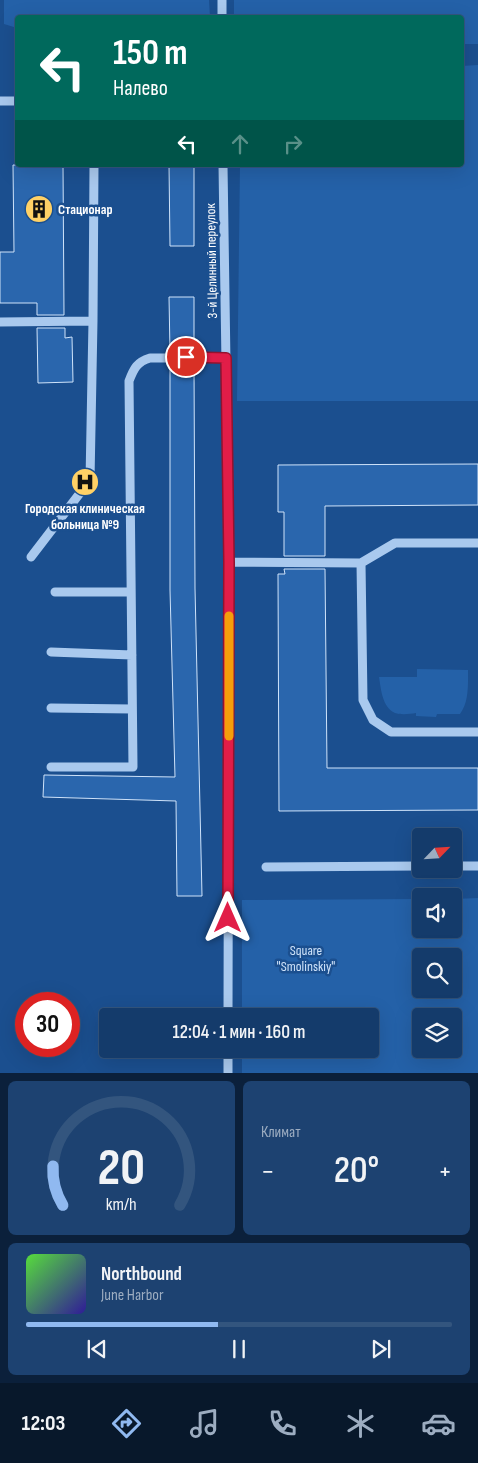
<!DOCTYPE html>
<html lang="ru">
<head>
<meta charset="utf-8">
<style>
	:root { --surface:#143b6b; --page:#1d4271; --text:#f1f3f6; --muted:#9dadc1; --line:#33557e; --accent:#90b9f0 }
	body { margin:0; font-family:"Sofia Sans Condensed",sans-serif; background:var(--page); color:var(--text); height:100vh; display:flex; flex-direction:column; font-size:19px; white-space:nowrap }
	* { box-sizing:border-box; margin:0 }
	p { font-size:16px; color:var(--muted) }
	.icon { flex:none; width:28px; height:28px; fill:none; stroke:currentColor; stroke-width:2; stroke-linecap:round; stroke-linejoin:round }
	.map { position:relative; height:1073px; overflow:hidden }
	.sheet { display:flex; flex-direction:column; gap:8px; padding:8px; background:#0b203b; flex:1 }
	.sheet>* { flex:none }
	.hud { position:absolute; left:15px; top:15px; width:449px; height:152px; border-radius:5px; box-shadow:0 5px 20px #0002,0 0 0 1px var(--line); background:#00695c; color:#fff; overflow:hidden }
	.needle { width:32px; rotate:65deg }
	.tools { position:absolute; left:412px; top:828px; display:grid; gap:10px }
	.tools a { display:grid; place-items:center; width:50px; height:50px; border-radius:5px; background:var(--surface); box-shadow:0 5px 20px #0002,0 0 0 1px var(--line); font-size:25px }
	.speed { position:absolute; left:15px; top:992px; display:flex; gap:10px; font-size:25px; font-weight:700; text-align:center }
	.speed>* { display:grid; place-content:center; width:65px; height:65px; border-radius:50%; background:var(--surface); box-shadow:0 5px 20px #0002,0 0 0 1px var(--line); line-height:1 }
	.speed .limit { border:8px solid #d22; background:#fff; color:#111 }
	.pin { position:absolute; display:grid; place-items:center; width:42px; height:42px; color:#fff; margin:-21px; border:2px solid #fff; border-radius:50%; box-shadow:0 1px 5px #0007 }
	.me { position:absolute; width:55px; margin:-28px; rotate:0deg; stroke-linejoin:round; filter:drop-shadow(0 0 4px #0008) }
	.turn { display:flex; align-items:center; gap:18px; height:105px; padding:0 15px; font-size:22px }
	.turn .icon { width:65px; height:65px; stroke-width:2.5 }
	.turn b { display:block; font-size:35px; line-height:42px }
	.lanes { display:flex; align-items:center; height:48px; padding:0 15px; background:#0003; justify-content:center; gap:25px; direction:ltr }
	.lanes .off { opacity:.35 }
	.big { font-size:38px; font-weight:600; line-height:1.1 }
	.sheet .widget { flex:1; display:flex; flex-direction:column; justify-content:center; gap:8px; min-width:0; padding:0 18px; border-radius:8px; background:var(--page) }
	.sheet .dial { align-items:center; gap:0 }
	.dial svg { height:130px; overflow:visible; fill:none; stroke:var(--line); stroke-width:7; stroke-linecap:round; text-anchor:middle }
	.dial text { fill:var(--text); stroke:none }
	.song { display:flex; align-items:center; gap:15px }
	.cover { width:60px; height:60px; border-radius:8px; background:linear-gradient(135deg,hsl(110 70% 55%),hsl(250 70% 35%)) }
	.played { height:5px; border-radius:2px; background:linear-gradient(90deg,var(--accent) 45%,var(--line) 45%) }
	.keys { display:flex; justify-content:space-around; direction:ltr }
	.heat { display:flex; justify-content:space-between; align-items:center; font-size:28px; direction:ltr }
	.sheet .tiles { flex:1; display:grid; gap:8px; grid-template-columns:1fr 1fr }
	.widget:last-child { grid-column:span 2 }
	.trip { position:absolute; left:99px; top:1008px; width:280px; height:50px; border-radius:5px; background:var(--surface); box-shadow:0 5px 20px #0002,0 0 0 1px var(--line); font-weight:600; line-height:50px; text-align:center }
	.menu { display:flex; height:80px; justify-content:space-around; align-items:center; background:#08182b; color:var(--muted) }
	.menu .icon { width:35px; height:35px }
	.menu .on { color:var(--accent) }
	.menu b { font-size:22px; color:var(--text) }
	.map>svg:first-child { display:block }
	.green { fill:#2461a8; fill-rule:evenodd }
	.building { fill:#2a66ad; stroke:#cfe3fa }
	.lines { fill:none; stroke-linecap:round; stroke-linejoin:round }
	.minor { stroke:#a9c9ee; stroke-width:9 }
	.route-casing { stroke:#92132f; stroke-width:12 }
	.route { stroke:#e11d48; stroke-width:9 }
	.slow { stroke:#f59e0b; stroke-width:9 }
	.labels { text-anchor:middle; stroke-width:5; stroke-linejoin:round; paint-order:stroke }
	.poi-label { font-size:14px; font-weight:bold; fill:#fff; stroke:#1b4f8f; text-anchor:start }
	.street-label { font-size:14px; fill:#fff; stroke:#1b4f8f }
	.park-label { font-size:14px; fill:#cfe3fa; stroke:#1b4f8f }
</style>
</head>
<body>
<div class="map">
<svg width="478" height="1073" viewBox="0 0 478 1073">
	<rect width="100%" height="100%" fill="#1b4f8f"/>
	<path class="green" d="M4,0H209L210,17L18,18L17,28L4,24Z
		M234,0H478V44H461V18L234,17Z
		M478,65V401H237L240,165H461V66Z
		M417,669L468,670C468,685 469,702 460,714H437L436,717L416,716V713C410,714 401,715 395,713C382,707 381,689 379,677H417Z
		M478,898V1073H242V1049H370V1016H242V900L421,899V929H454V899ZM454,956V989H421V956ZM454,1016V1049H421V1016Z"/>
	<path class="building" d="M13,165H63L64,315H37V303H0V252H14Z
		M169,165H194V246H170Z
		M169,297H194V352H170Z
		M37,328H65V338L72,337L73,382L38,383Z
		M170,364H194L195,588L202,896H177L176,801L43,797L44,775L175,777L170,590Z
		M478,464V505L325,506V556H284V512H278V465Z
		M284,569H325L327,768H478V810L279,811L278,574H285Z"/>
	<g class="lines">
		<path class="minor" d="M222,0V18
			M0,101H18
			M223,165L229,562L228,1016
			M0,322L93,321L94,165
			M478,543H395L361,563L363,700L373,720L391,732H478
			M31,557L90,480L93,321
			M229,562L361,563
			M55,592H131
			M51,652L132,655
			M51,708L132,709
			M51,767H133L129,381C134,368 137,362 150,358H226
			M454,866H478
			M266,867L421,866
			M228,1073V1049"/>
	</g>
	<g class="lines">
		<defs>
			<path id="route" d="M186,357L226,358L229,562L228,918"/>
		</defs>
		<use href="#route" class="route-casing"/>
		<use href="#route" class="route"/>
		<path class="slow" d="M229,616V736"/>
	</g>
	<defs>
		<symbol id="building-disc" viewBox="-11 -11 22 22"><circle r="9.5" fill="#ffd166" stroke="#1b4f8f"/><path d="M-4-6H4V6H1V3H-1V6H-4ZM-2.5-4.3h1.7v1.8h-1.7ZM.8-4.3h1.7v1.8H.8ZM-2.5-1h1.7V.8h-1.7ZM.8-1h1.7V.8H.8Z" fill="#111"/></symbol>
		<symbol id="hospital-disc" viewBox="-11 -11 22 22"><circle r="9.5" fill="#ffd166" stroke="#1b4f8f"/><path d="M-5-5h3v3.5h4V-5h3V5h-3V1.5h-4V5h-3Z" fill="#111"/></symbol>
	</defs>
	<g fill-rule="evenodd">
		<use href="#building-disc" x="23" y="193" width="32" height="32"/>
		<use href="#hospital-disc" x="69" y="466" width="32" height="32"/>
	</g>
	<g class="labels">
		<g class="poi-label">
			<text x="58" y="214">Стационар</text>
			<text x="85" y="513" text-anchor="middle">Городская клиническая<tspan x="85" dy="16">больница №9</tspan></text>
		</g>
		<g class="street-label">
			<text transform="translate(211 261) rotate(-91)" y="5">3-й Целинный переулок</text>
		</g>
		<g class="park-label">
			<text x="306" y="955">Square<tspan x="306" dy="16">"Smolinskiy"</tspan></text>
		</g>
	</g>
</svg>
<div class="tools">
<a><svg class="needle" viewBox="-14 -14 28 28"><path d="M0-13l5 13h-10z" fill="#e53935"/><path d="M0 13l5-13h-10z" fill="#9dadc1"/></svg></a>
<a><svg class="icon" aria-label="sound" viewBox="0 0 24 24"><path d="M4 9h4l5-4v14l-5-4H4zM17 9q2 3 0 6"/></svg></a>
<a><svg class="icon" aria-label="search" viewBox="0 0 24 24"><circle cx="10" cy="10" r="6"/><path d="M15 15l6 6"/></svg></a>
<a><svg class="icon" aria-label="layers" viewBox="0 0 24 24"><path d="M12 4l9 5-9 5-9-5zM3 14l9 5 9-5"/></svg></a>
</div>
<div class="speed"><div class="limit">30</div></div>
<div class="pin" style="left:186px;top:357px;background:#d93025"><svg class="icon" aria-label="arrive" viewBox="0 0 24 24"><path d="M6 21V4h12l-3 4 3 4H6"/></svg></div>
<svg class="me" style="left:228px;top:918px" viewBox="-20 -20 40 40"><path d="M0-17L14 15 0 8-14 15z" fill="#e11d48" stroke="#fff" stroke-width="4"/></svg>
<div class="trip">12:04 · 1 мин · 160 m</div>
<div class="hud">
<div class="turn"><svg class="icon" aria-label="left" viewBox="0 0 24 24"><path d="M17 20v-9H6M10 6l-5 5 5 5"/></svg><div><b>150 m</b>Налево</div></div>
<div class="lanes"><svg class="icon" aria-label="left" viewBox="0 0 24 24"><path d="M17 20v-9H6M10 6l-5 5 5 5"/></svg><svg class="icon off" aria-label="ahead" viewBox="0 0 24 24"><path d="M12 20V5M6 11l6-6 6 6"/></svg><svg class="icon off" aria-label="right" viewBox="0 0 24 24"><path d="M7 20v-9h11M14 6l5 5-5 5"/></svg></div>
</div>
</div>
<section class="sheet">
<div class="tiles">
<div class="widget dial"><svg viewBox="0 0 100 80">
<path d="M14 69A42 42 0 1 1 86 69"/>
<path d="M14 69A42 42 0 0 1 8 45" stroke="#90b9f0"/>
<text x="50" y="56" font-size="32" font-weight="700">20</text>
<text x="50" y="72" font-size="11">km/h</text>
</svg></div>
<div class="widget"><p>Климат</p>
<div class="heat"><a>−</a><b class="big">20°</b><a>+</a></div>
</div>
<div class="widget">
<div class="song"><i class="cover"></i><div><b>Northbound</b><p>June Harbor</p></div></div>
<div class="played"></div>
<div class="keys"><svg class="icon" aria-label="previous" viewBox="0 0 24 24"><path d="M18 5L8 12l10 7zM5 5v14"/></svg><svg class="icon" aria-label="pause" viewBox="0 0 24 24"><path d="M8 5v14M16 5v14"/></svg><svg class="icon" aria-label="next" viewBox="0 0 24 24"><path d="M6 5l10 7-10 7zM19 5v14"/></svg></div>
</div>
</div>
</section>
<nav class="menu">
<b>12:03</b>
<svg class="icon on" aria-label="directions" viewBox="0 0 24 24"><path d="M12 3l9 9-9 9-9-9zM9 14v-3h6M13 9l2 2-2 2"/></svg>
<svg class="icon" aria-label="music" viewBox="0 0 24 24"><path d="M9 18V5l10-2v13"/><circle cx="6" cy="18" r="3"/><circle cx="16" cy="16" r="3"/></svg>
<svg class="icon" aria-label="phone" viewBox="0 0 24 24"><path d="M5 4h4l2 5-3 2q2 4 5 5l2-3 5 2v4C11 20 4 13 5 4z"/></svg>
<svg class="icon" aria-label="climate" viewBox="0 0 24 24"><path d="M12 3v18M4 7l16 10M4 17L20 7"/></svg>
<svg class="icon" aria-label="car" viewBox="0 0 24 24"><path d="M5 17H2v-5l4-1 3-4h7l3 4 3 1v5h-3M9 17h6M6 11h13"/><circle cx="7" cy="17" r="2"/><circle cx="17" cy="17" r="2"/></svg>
</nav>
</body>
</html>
